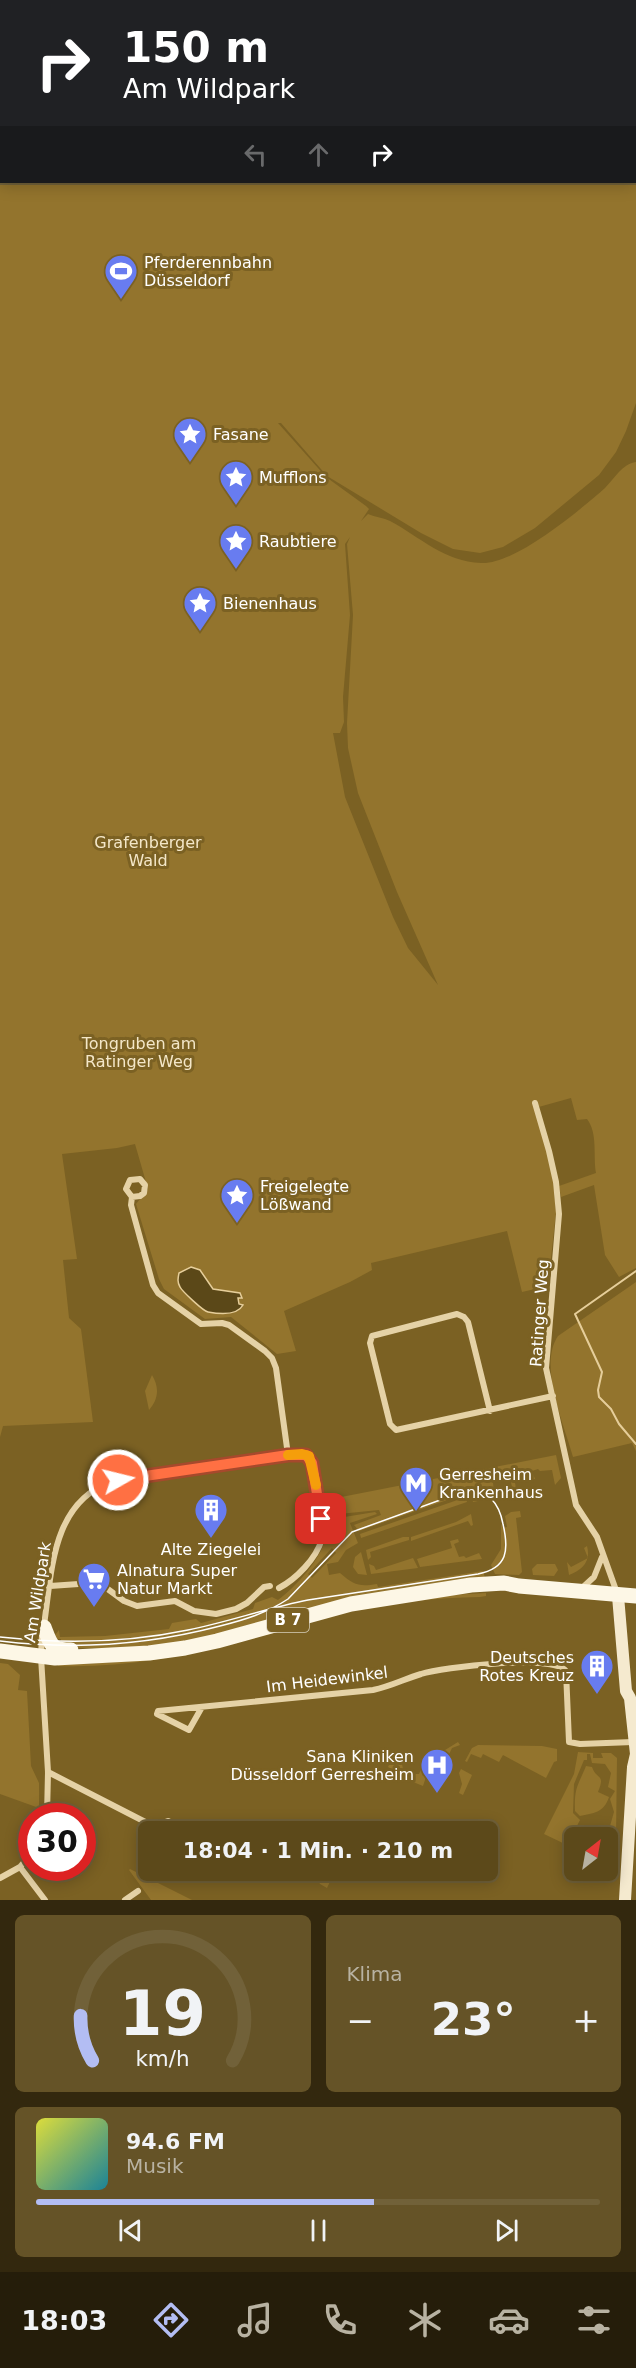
<!DOCTYPE html>
<html lang="de">
<head>
<meta charset="utf-8">
<style>
	:root { --surface:#5c491a; --page:#655327; --text:#f1f3f6; --muted:#b8b2a2; --line:#716139; --accent:#b3bdf3 }
	body { margin:0; font-family:"DejaVu Sans",sans-serif; background:var(--page); color:var(--text); height:100vh; display:flex; flex-direction:column; font-size:22px; white-space:nowrap }
	* { box-sizing:border-box; margin:0 }
	p { font-size:20px; color:var(--muted) }
	.icon { flex:none; width:33px; height:33px; fill:none; stroke:currentColor; stroke-width:2; stroke-linecap:round; stroke-linejoin:round }
	.map { position:relative; height:1900px; overflow:hidden }
	.details { display:flex; flex-direction:column; gap:15px; padding:15px; background:#33280e; flex:1 }
	.details>* { flex:none }
	.hud { position:absolute; left:0px; top:0px; width:636px; height:183px; box-shadow:0 3px 15px #0003,0 0 0 2px var(--line); background:#202124; color:#fff; overflow:hidden }
	.needle { width:39px; rotate:31deg }
	.controls { position:absolute; left:564px; top:1827px; display:grid; gap:12px }
	.controls a { display:grid; place-items:center; width:54px; height:54px; border-radius:9px; background:var(--surface); box-shadow:0 3px 15px #0003,0 0 0 2px var(--line); font-size:30px }
	.speed { position:absolute; left:18px; top:1803px; display:flex; gap:12px; font-size:30px; font-weight:700; text-align:center }
	.speed>* { display:grid; place-content:center; width:78px; height:78px; border-radius:50%; background:var(--surface); box-shadow:0 3px 15px #0003,0 0 0 2px var(--line); line-height:1 }
	.speed .limit { border:9px solid #d22; background:#fff; color:#111 }
	.pin { position:absolute; display:grid; place-items:center; width:51px; height:51px; color:#fff; margin:-26px; border-radius:12px; box-shadow:0 3px 9px #0006 }
	.me { position:absolute; width:66px; margin:-33px; rotate:82deg; stroke-linejoin:round; filter:drop-shadow(0 0 4px #0008) }
	.turn { display:flex; align-items:center; gap:21px; height:126px; padding:0 24px; font-size:27px }
	.turn .icon { width:78px; height:78px; stroke-width:2.5 }
	.turn b { display:block; font-size:42px; line-height:51px }
	.lanes { display:flex; align-items:center; height:57px; padding:0 24px; background:#0003; justify-content:center; gap:30px; direction:ltr }
	.lanes .off { opacity:.35 }
	.big { font-size:45px; font-weight:800; line-height:1.1 }
	.details .widget { flex:1; display:flex; flex-direction:column; justify-content:center; gap:9px; min-width:0; padding:0 21px; border-radius:9px; background:var(--page) }
	.details .dial { align-items:center; gap:0 }
	.dial svg { height:156px; overflow:visible; fill:none; stroke:var(--line); stroke-width:7; stroke-linecap:round; text-anchor:middle }
	.dial text { fill:var(--text); stroke:none }
	.song { display:flex; align-items:center; gap:18px }
	.cover { width:72px; height:72px; border-radius:9px; background:linear-gradient(135deg,hsl(60 70% 55%),hsl(190 70% 35%)) }
	.played { height:6px; border-radius:3px; background:linear-gradient(90deg,var(--accent) 60%,var(--line) 60%) }
	.keys { display:flex; justify-content:space-around; direction:ltr }
	.heat { display:flex; justify-content:space-between; align-items:center; font-size:33px; direction:ltr }
	.details .tiles { flex:1; display:grid; gap:15px; grid-template-columns:1fr 1fr }
	.widget:last-child { grid-column:span 2 }
	.trip { position:absolute; left:138px; top:1821px; width:360px; height:60px; border-radius:9px; background:var(--surface); box-shadow:0 3px 15px #0003,0 0 0 2px var(--line); font-weight:800; line-height:60px; text-align:center }
	.tab-bar { display:flex; height:96px; justify-content:space-around; align-items:center; background:#251d0a; color:var(--muted) }
	.tab-bar .icon { width:42px; height:42px }
	.tab-bar .selected { color:var(--accent) }
	.tab-bar b { font-size:27px; color:var(--text) }
	.map>svg:first-child { display:block }
	.green { fill:#93742d; fill-rule:evenodd }
	.water { fill:#5b4818; stroke:#e6ce9a; stroke-width:1.5 }
	.lines { fill:none; stroke-linecap:round; stroke-linejoin:round }
	.stream { stroke:#e6ce9a; stroke-width:2 }
	.minor { stroke:#e5d2a6; stroke-width:6 }
	.secondary { stroke:#f5eacf; stroke-width:12 }
	.primary { stroke:#fdf7e6; stroke-width:15 }
	.tram { stroke:#fff; stroke-width:1.5 }
	.route-casing { stroke:#a6492c; stroke-width:15 }
	.route { stroke:#ff7043; stroke-width:10 }
	.slow { stroke:#f59e0b; stroke-width:10 }
	.labels { text-anchor:middle; stroke-width:6; stroke-linejoin:round; paint-order:stroke }
	.shield { fill:#7b6123; stroke:#d7d0bd; stroke-width:1.5 }
	.shield-label { font-size:15px; font-weight:bold; fill:#fff }
	.poi-label { font-size:16px; fill:#fff; stroke:#7b6123; text-anchor:start }
	.park-label { font-size:16px; fill:#f4e7c8; stroke:#7b6123 }
	.street-label { font-size:16px; fill:#fff; stroke:#7b6123 }
</style>
</head>
<body>
<div class="map">
<svg width="636" height="1900" viewBox="0 0 636 1900">
	<rect width="100%" height="100%" fill="#7b6123"/>
	<path class="green" d="M0,0H636V403L626,431L616,452L599,475L535,528L503,547L480,553L453,549L421,533L327,476L281,423H278L326,477L366,506L369,509L361,521L368,514C375,517 384,518 390,521C420,537 445,562 481,563C515,565 580,510 605,488C615,478 622,464 636,462V1268L619,1277L605,1255L594,1185L561,1197L559,1186L596,1173C593,1156 598,1133 587,1119L577,1120L571,1098L535,1108L551,1162L556,1212L548,1286L522,1292L507,1231L371,1263L372,1270L350,1282L284,1311L296,1351L277,1354L231,1317L205,1319L164,1289L159,1279L136,1204L148,1189L135,1144L117,1148L62,1154L77,1259L63,1260L69,1318L81,1329L93,1422L3,1426L0,1437ZM2,2H634V182H2ZM350,537L347,544L353,615L347,723L348,748L358,793L397,892L438,985L408,948L393,917L345,797L333,733H340L344,722L343,697L350,615L345,544Z
		M636,1282V1451L632,1443L573,1457C564,1424 538,1365 558,1336Z
		M152,1375C160,1388 158,1400 149,1410L145,1391Z
		M556,1455L561,1478L555,1485L552,1470L540,1471L538,1469L532,1471L535,1479H532L531,1475L525,1474L514,1478L517,1493L514,1494L510,1479H498L493,1483L495,1498L492,1495L487,1499L478,1497V1501L473,1502L471,1493L464,1494L359,1531L354,1525L381,1515L379,1510L329,1515L326,1500Z
		M466,1497L467,1502L361,1538L360,1534Z
		M520,1511L521,1517L516,1518L522,1572L519,1575L495,1574L491,1565L501,1549V1524L503,1528L507,1527L505,1516L511,1512Z
		M375,1512L377,1514L350,1523L358,1543L346,1550L338,1562L327,1564L329,1575L340,1573C354,1585 359,1587 377,1584L378,1587L483,1571L486,1581L216,1636L145,1648H65L61,1647V1639H52L59,1630L60,1637L105,1636L169,1629L172,1623L196,1619L201,1623L253,1609L255,1603L272,1597L278,1600C295,1588 324,1556 326,1535L331,1534L332,1519ZM332,1548L336,1553L312,1578L308,1574Z
		M471,1514L473,1525L471,1526L468,1521L411,1541V1537L456,1522Z
		M403,1537H409V1540L370,1552L371,1557L368,1560L366,1550Z
		M458,1539L459,1542L454,1544L459,1557L464,1556L466,1558L479,1553L482,1559L420,1567L417,1559L452,1548L450,1541Z
		M587,1546C591,1561 583,1570 569,1575L567,1562L571,1567L588,1558L584,1548Z
		M361,1552L367,1575L358,1574L353,1567L355,1557Z
		M413,1558L418,1568L371,1574L369,1564L374,1566L376,1570Z
		M537,1564H555L558,1570L554,1576L533,1575L532,1569Z
		M486,1593V1596L480,1597C436,1598 391,1602 348,1612C310,1621 273,1634 234,1643C177,1658 118,1668 58,1666V1664C103,1664 147,1661 190,1652C240,1641 287,1622 336,1611C385,1601 436,1595 486,1593Z
		M0,1663L8,1664L20,1675L18,1690L27,1691L31,1766L39,1783V1808L0,1794Z
		M458,1742L460,1745L452,1748L445,1763L435,1766L427,1775L425,1770L422,1775L426,1777L423,1786L396,1775L397,1772L388,1767L389,1765L402,1764L404,1774H419L424,1763Z
		M478,1745L542,1746L557,1749V1761L554,1762L546,1778L503,1755L499,1762L483,1754L481,1758L471,1754L467,1762L465,1761L472,1748Z
		M578,1752L593,1753V1758H603L601,1753H611L617,1758L616,1838H613L614,1827L610,1826L614,1812L610,1799L615,1791L608,1787L611,1773L605,1764L592,1763L590,1754H587V1760H584L574,1784L573,1813L580,1820L567,1845L544,1834L574,1774Z
		M586,1766L592,1767C596,1780 606,1773 598,1792L609,1797C604,1813 593,1813 580,1816L575,1811C574,1787 578,1786 586,1766Z
		M461,1769L472,1775L463,1795L459,1793L462,1784L459,1773Z
		M130,1869L192,1900H151L129,1870Z
		M312,1871H335L327,1888L320,1884Z"/>
	<path class="water" d="M191,1267L200,1270L213,1289L240,1293L242,1298H238L239,1304L243,1305C237,1316 219,1314 208,1312C203,1311 182,1291 180,1287C177,1282 178,1278 179,1273Z"/>
	<g class="lines">
		<path class="stream" d="M636,1271L575,1314L602,1372L598,1390L599,1397L611,1409L619,1424L636,1444"/>
		<path class="minor" d="M535,1103L549,1151L556,1182L559,1214L546,1368L576,1505L597,1537L617,1593
			M490,1411L468,1322L464,1317L457,1314L372,1336L370,1343L390,1424L396,1430L553,1396
			M50,1586L93,1583L105,1587L124,1601L137,1606L175,1601L194,1611L216,1614L236,1609L247,1603L264,1587L270,1586
			M279,1588C296,1579 316,1559 322,1539C325,1527 315,1474 311,1460L306,1455H288
			M582,1588L594,1577L602,1557
			M44,1625C52,1572 51,1502 113,1481L288,1455L276,1368L272,1358L265,1351L229,1325L222,1323L201,1324L158,1293L153,1285L131,1205L132,1197L126,1189L130,1180L140,1179L145,1185L144,1193L140,1196L132,1197
			M42,1635L41,1657L48,1772L47,1816
			M202,1707L189,1730L157,1714L158,1711L373,1690C392,1686 404,1679 421,1674C442,1667 554,1654 566,1671L569,1742L580,1744L633,1742
			M48,1772L157,1828
			M157,1829L160,1824L168,1821L189,1832
			M20,1867L45,1900
			M0,1878L20,1867L32,1853
			M125,1900L138,1891"/>
		<path class="secondary" d="M618,1596L626,1691L630,1698L636,1754L633,1767L625,1900"/>
		<path class="primary" d="M44,1627C51,1645 51,1650 71,1650
			M0,1651L55,1658L149,1653L185,1648L217,1641L351,1604L471,1585L504,1583L519,1586L636,1596"/>
		<path class="tram" d="M0,1637C63,1644 126,1643 188,1630C228,1622 267,1608 308,1600L478,1574C508,1568 509,1550 503,1524C499,1503 488,1489 465,1491L352,1532L288,1599C267,1613 244,1620 220,1626C148,1645 74,1650 0,1641"/>
	</g>
	<g class="lines">
		<defs>
			<path id="route" d="M118,1480L288,1455H306L312,1463L321,1519"/>
		</defs>
		<use href="#route" class="route-casing"/>
		<use href="#route" class="route"/>
		<path class="slow" d="M288,1455L302,1454L309,1456L316,1485"/>
	</g>
	<defs>
		<symbol id="stadium-pin" viewBox="-11 -11 22 30"><path d="M0 17L-7.5 6A9.5 9.5 0 1 1 7.5 6Z" fill="#687cf0" stroke="#7b6123"/><path d="M0-5a6.5 5 0 1 0 0 10a6.5 5 0 1 0 0-10ZM-3.5-1.8h7v3.6h-7Z" fill="#fff"/></symbol>
		<symbol id="sight-pin" viewBox="-11 -11 22 30"><path d="M0 17L-7.5 6A9.5 9.5 0 1 1 7.5 6Z" fill="#687cf0" stroke="#7b6123"/><path d="M0-6L1.8-2.2L6-1.7L2.9 1.2L3.7 5.4L0 3.3L-3.7 5.4L-2.9 1.2L-6-1.7L-1.8-2.2Z" fill="#fff"/></symbol>
		<symbol id="metro-pin" viewBox="-11 -11 22 30"><path d="M0 17L-7.5 6A9.5 9.5 0 1 1 7.5 6Z" fill="#687cf0" stroke="#7b6123"/><path d="M-5.5 5V-5H-3L0 0L3-5H5.5V5H3V-.5L0 4L-3-.5V5Z" fill="#fff"/></symbol>
		<symbol id="building-pin" viewBox="-11 -11 22 30"><path d="M0 17L-7.5 6A9.5 9.5 0 1 1 7.5 6Z" fill="#687cf0" stroke="#7b6123"/><path d="M-4-6H4V6H1V3H-1V6H-4ZM-2.5-4.3h1.7v1.8h-1.7ZM.8-4.3h1.7v1.8H.8ZM-2.5-1h1.7V.8h-1.7ZM.8-1h1.7V.8H.8Z" fill="#fff"/></symbol>
		<symbol id="supermarket-pin" viewBox="-11 -11 22 30"><path d="M0 17L-7.5 6A9.5 9.5 0 1 1 7.5 6Z" fill="#687cf0" stroke="#7b6123"/><path d="M-6-5.5h2.5l.6 2H6L4.5 2H-2.5L-4.4-4H-6ZM-1.5 3.2a1.3 1.3 0 1 0 .1 0ZM3 3.2a1.3 1.3 0 1 0 .1 0Z" fill="#fff"/></symbol>
		<symbol id="hospital-pin" viewBox="-11 -11 22 30"><path d="M0 17L-7.5 6A9.5 9.5 0 1 1 7.5 6Z" fill="#687cf0" stroke="#7b6123"/><path d="M-5-5h3v3.5h4V-5h3V5h-3V1.5h-4V5h-3Z" fill="#fff"/></symbol>
	</defs>
	<g fill-rule="evenodd">
		<use href="#stadium-pin" x="102" y="252" width="38" height="52"/>
		<use href="#sight-pin" x="171" y="415" width="38" height="52"/>
		<use href="#sight-pin" x="217" y="458" width="38" height="52"/>
		<use href="#sight-pin" x="217" y="522" width="38" height="52"/>
		<use href="#sight-pin" x="181" y="584" width="38" height="52"/>
		<use href="#sight-pin" x="218" y="1176" width="38" height="52"/>
		<use href="#metro-pin" x="397" y="1464" width="38" height="52"/>
		<use href="#building-pin" x="192" y="1491" width="38" height="52"/>
		<use href="#supermarket-pin" x="75" y="1560" width="38" height="52"/>
		<use href="#building-pin" x="578" y="1647" width="38" height="52"/>
		<use href="#hospital-pin" x="418" y="1746" width="38" height="52"/>
	</g>
	<g class="labels">
		<rect class="shield" x="267" y="1608" width="42" height="24" rx="4.5"/>
		<g class="shield-label">
			<text x="288" y="1625">B 7</text>
		</g>
		<g class="poi-label">
			<text x="144" y="268">Pferderennbahn<tspan x="144" dy="18">Düsseldorf</tspan></text>
			<text x="213" y="440">Fasane</text>
			<text x="259" y="483">Mufflons</text>
			<text x="259" y="547">Raubtiere</text>
			<text x="223" y="609">Bienenhaus</text>
			<text x="260" y="1192">Freigelegte<tspan x="260" dy="18">Lößwand</tspan></text>
			<text x="439" y="1480">Gerresheim<tspan x="439" dy="18">Krankenhaus</tspan></text>
			<text x="211" y="1555" text-anchor="middle">Alte Ziegelei</text>
			<text x="117" y="1576">Alnatura Super<tspan x="117" dy="18">Natur Markt</tspan></text>
			<text x="574" y="1663" text-anchor="end">Deutsches<tspan x="574" dy="18">Rotes Kreuz</tspan></text>
			<text x="414" y="1762" text-anchor="end">Sana Kliniken<tspan x="414" dy="18">Düsseldorf Gerresheim</tspan></text>
		</g>
		<g class="park-label">
			<text x="148" y="848">Grafenberger<tspan x="148" dy="18">Wald</tspan></text>
			<text x="139" y="1049">Tongruben am<tspan x="139" dy="18">Ratinger Weg</tspan></text>
		</g>
		<g class="street-label">
			<text transform="translate(539 1313) rotate(-86)" y="6">Ratinger Weg</text>
			<text transform="translate(37 1592) rotate(-81)" y="6">Am Wildpark</text>
			<text transform="translate(327 1679) rotate(-7)" y="6">Im Heidewinkel</text>
		</g>
	</g>
</svg>
<div class="controls">
<a><svg class="needle" viewBox="-14 -14 28 28"><path d="M0-13l5 13h-10z" fill="#e53935"/><path d="M0 13l5-13h-10z" fill="#b8b2a2"/></svg></a>
</div>
<div class="speed"><div class="limit">30</div></div>
<div class="pin" style="left:321px;top:1519px;background:#d93025"><svg class="icon" aria-label="arrive" viewBox="0 0 24 24"><path d="M6 21V4h12l-3 4 3 4H6"/></svg></div>
<svg class="me" style="left:118px;top:1480px" viewBox="-20 -20 40 40"><circle r="17" fill="#ff7043" stroke="#fff" stroke-width="3"/><path d="M0-11L8 9 0 5-8 9z" fill="#fff"/></svg>
<div class="trip">18:04 · 1 Min. · 210 m</div>
<div class="hud">
<div class="turn"><svg class="icon" aria-label="right" viewBox="0 0 24 24"><path d="M7 20v-9h11M14 6l5 5-5 5"/></svg><div><b>150 m</b>Am Wildpark</div></div>
<div class="lanes"><svg class="icon off" aria-label="left" viewBox="0 0 24 24"><path d="M17 20v-9H6M10 6l-5 5 5 5"/></svg><svg class="icon off" aria-label="ahead" viewBox="0 0 24 24"><path d="M12 20V5M6 11l6-6 6 6"/></svg><svg class="icon" aria-label="right" viewBox="0 0 24 24"><path d="M7 20v-9h11M14 6l5 5-5 5"/></svg></div>
</div>
</div>
<section class="details">
<div class="tiles">
<div class="widget dial"><svg viewBox="0 0 100 80">
<path d="M14 69A42 42 0 1 1 86 69"/>
<path d="M14 69A42 42 0 0 1 8 46" stroke="#b3bdf3"/>
<text x="50" y="56" font-size="32" font-weight="700">19</text>
<text x="50" y="72" font-size="11">km/h</text>
</svg></div>
<div class="widget"><p>Klima</p>
<div class="heat"><a>−</a><b class="big">23°</b><a>+</a></div>
</div>
<div class="widget">
<div class="song"><i class="cover"></i><div><b>94.6 FM</b><p>Musik</p></div></div>
<div class="played"></div>
<div class="keys"><svg class="icon" aria-label="previous" viewBox="0 0 24 24"><path d="M18 5L8 12l10 7zM5 5v14"/></svg><svg class="icon" aria-label="pause" viewBox="0 0 24 24"><path d="M8 5v14M16 5v14"/></svg><svg class="icon" aria-label="next" viewBox="0 0 24 24"><path d="M6 5l10 7-10 7zM19 5v14"/></svg></div>
</div>
</div>
</section>
<nav class="tab-bar">
<b>18:03</b>
<svg class="icon selected" aria-label="directions" viewBox="0 0 24 24"><path d="M12 3l9 9-9 9-9-9zM9 14v-3h6M13 9l2 2-2 2"/></svg>
<svg class="icon" aria-label="music" viewBox="0 0 24 24"><path d="M9 18V5l10-2v13"/><circle cx="6" cy="18" r="3"/><circle cx="16" cy="16" r="3"/></svg>
<svg class="icon" aria-label="phone" viewBox="0 0 24 24"><path d="M5 4h4l2 5-3 2q2 4 5 5l2-3 5 2v4C11 20 4 13 5 4z"/></svg>
<svg class="icon" aria-label="climate" viewBox="0 0 24 24"><path d="M12 3v18M4 7l16 10M4 17L20 7"/></svg>
<svg class="icon" aria-label="car" viewBox="0 0 24 24"><path d="M5 17H2v-5l4-1 3-4h7l3 4 3 1v5h-3M9 17h6M6 11h13"/><circle cx="7" cy="17" r="2"/><circle cx="17" cy="17" r="2"/></svg>
<svg class="icon" aria-label="filters" viewBox="0 0 24 24"><path d="M4 7h16M4 17h16"/><circle cx="9" cy="7" r="2"/><circle cx="15" cy="17" r="2"/></svg>
</nav>
</body>
</html>
